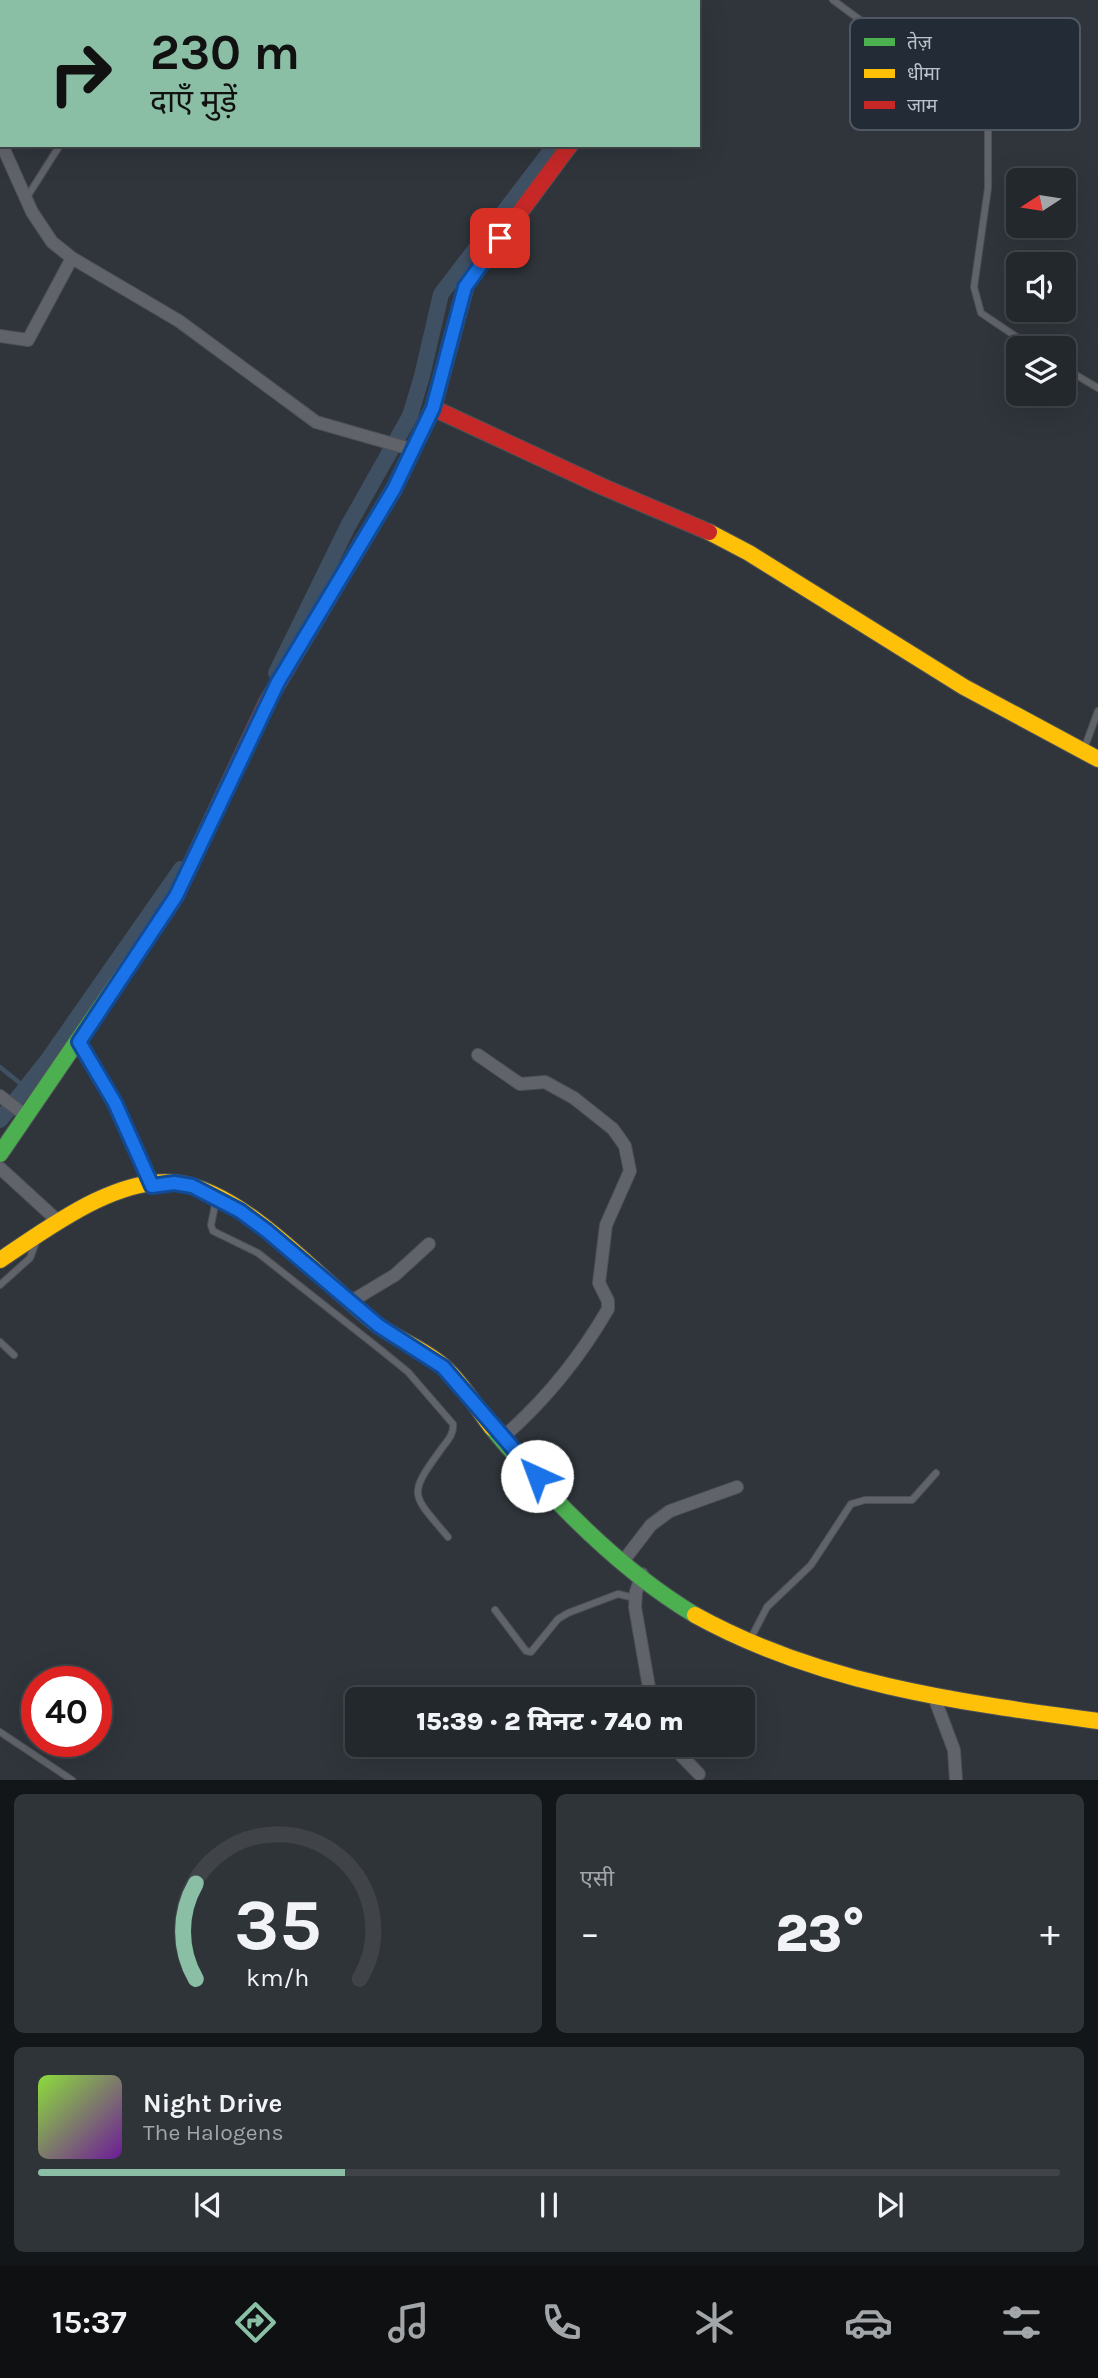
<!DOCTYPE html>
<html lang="hi">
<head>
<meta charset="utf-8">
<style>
	:root { --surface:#23282c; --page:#2f3438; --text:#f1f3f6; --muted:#a3a6a9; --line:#404448; --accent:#8abfa5 }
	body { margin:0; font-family:Karla,"Noto Sans Devanagari",sans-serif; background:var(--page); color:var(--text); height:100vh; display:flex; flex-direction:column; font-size:26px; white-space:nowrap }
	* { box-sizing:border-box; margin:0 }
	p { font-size:23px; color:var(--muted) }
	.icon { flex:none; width:38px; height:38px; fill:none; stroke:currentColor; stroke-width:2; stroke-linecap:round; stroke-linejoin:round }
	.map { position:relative; height:1780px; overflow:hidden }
	.details { display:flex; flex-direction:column; gap:14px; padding:14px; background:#131618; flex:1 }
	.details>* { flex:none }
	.top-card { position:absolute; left:0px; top:0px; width:700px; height:147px; box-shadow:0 7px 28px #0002,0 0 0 2px var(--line); background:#8abfa5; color:#111; overflow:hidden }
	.needle { width:46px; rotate:258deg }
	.buttons { position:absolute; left:1006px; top:168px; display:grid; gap:14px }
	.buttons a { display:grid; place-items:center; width:70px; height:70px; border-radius:10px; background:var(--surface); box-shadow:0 7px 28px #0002,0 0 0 2px var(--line); font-size:35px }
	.speed { position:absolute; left:21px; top:1666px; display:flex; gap:14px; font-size:35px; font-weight:700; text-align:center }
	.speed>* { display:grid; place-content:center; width:91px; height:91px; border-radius:50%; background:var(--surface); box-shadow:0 7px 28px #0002,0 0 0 2px var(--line); line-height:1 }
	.speed .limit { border:10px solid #d22; background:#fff; color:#111 }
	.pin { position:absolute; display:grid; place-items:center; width:60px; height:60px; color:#fff; margin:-30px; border-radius:14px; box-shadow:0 4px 10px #0006 }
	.me { position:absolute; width:77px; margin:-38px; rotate:317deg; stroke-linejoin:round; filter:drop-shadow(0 0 5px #0008) }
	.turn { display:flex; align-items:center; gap:24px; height:147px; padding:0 35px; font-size:32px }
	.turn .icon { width:91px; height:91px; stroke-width:2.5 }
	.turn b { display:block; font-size:49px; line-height:60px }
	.big { font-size:52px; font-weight:800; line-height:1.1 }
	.details .card { flex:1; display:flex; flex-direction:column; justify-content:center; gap:10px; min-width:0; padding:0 24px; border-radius:10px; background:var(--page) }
	.details .dial { align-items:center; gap:0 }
	.dial svg { height:182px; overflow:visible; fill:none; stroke:var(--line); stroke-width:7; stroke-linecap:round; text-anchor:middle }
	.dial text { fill:var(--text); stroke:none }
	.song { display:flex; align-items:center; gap:21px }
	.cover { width:84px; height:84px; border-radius:10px; background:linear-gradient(135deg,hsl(90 70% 55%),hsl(280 70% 35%)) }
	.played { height:7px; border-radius:4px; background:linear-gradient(90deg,var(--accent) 30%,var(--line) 30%) }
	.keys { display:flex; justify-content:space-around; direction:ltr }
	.heat { display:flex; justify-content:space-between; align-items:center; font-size:38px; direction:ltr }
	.details .tiles { flex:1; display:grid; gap:14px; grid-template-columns:1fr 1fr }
	.card:last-child { grid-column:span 2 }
	.trip { position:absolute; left:345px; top:1687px; width:410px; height:70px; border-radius:10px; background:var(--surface); box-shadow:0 7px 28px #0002,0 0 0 2px var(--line); font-weight:800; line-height:70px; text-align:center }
	.tab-bar { display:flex; height:112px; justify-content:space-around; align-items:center; background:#0e1012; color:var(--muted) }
	.tab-bar .icon { width:49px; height:49px }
	.tab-bar .selected { color:var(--accent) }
	.tab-bar b { font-size:32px; color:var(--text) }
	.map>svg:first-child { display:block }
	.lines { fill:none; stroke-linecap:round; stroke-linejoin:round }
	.stream { stroke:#405063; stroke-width:4.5 }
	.canal { stroke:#405063; stroke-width:16 }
	.lane-casing { stroke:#4d5156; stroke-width:8 }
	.street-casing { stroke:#4d5156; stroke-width:14 }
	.fast-casing { stroke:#4d5156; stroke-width:18 }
	.slow-casing { stroke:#4d5156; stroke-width:18 }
	.jam-casing { stroke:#4d5156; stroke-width:18 }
	.lane { stroke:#60646a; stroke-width:6 }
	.street { stroke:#60646a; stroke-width:12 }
	.fast { stroke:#4caf50; stroke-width:16 }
	.slow { stroke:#ffc107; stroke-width:16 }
	.jam { stroke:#c62828; stroke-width:16 }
	.route-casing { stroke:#114b97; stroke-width:18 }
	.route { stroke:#1a73e8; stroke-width:12 }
	.key { fill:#232b36; stroke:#515863; stroke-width:2 }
	.key-label { font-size:19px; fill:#bbc2cb }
</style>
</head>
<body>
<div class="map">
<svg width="1098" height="1780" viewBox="0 0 1098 1780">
	<rect width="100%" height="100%" fill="#2f353b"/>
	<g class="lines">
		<path class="stream" d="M0,1067L26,1088"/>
		<path class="canal" d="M611,2L612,0
			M276,673L348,526L410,416L422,376L441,294L555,145
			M0,1120L47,1061L181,869"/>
		<defs>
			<path id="lane" d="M833,0L913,59L975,110L988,129V188L974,287L981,313L1033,348
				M27,2L28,0
				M0,46L2,44
				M27,197L60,145
				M1064,368L1098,388
				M1084,749L1098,711
				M216,1200L211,1225L213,1231L258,1253L381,1350L408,1372L453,1424C454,1434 448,1440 442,1448C407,1496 411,1493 448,1537
				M0,1285L30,1258L36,1242
				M0,1342L14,1355
				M495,1610L526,1651L531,1652L558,1619L568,1613L618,1594L635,1598
				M750,1640L767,1607L811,1565L851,1504L865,1500H912L936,1473
				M0,1732L72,1780"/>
			<path id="street" d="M630,2L631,0
				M2,145L32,212L52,242L72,258L179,321L316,422L414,450
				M0,336L28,340L72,258
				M79,1042L115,1103L152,1186
				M478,1055L520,1084L545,1082L574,1098L613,1129L625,1146L630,1171L606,1225L599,1283L608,1301V1309C579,1359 546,1400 502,1438
				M0,1096L25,1115
				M0,1168L59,1222
				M350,1302L395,1275L429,1244
				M624,1560L651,1525L670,1511L737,1487
				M642,1574L636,1592L635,1607L651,1699
				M934,1697L954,1750L956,1780
				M671,1745L699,1774"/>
			<path id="fast" d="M346,569L394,489L433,408L466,285
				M0,1154L162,917
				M492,1428C549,1497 618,1569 695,1615"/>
			<path id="slow" d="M709,532L749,553L964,687L1098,759
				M0,1260C47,1229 117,1175 177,1183C246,1192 321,1281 375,1323C396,1339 422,1348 442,1365C462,1383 476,1407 492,1428
				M695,1615C820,1684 958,1702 1098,1721"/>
			<path id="jam" d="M466,285L570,145
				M433,408L601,486L709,532
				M162,917L176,896L267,702L346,569"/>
		</defs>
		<use href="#lane" class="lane-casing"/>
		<use href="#street" class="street-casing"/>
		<use href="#fast" class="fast-casing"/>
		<use href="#slow" class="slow-casing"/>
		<use href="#jam" class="jam-casing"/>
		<use href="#lane" class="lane"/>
		<use href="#street" class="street"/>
		<use href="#fast" class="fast"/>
		<use href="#slow" class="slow"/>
		<use href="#jam" class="jam"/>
	</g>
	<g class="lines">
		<defs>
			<path id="route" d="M500,238L465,287L433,408L394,489L278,682L176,896L79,1042L115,1103L152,1186L174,1183L192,1186L240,1211L267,1231L379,1326L443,1367L537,1476"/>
		</defs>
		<use href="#route" class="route-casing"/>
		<use href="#route" class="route"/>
	</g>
	<rect x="850" y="18" width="230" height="112" rx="10" class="key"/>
	<rect x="864" y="38" width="31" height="8" fill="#4caf50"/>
	<rect x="864" y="69" width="31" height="9" fill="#ffc107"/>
	<rect x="864" y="101" width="31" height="8" fill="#c62828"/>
	<g class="key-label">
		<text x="907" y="49">तेज़</text>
		<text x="907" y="80">धीमा</text>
		<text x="907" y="112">जाम</text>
	</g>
</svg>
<div class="buttons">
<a><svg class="needle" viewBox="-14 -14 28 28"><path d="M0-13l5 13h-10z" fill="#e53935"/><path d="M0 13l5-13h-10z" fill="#a3a6a9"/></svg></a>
<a><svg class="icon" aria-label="sound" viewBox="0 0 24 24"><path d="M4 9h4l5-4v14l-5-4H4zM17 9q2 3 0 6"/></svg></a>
<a><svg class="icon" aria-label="layers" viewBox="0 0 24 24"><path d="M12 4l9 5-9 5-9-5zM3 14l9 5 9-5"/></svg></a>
</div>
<div class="speed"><div class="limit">40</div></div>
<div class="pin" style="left:500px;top:238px;background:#d93025"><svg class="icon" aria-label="arrive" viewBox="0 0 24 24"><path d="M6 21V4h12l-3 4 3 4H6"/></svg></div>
<svg class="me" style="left:537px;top:1476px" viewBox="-20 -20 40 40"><circle r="19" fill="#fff"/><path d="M0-13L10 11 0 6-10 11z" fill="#1a73e8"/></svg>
<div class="trip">15:39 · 2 मिनट · 740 m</div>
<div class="top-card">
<div class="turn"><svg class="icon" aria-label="right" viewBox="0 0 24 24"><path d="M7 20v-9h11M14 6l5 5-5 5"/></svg><div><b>230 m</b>दाएँ मुड़ें</div></div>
</div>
</div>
<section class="details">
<div class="tiles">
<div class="card dial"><svg viewBox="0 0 100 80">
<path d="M14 69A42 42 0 1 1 86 69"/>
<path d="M14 69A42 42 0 0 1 14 27" stroke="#8abfa5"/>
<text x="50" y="56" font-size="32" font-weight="700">35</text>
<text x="50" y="72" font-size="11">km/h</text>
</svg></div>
<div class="card"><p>एसी</p>
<div class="heat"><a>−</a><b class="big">23°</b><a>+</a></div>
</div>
<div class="card">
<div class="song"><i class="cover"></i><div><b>Night Drive</b><p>The Halogens</p></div></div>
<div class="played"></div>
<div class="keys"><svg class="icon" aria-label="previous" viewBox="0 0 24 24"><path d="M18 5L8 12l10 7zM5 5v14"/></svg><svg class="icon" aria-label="pause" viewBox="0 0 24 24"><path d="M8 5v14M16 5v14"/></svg><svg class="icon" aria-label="next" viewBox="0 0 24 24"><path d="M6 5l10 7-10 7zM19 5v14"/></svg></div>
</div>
</div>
</section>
<nav class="tab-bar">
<b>15:37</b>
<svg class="icon selected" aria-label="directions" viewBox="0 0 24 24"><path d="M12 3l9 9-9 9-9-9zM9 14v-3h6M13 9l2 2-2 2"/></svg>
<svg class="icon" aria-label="music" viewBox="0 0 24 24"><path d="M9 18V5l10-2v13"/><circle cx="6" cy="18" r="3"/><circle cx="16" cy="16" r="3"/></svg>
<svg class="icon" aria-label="phone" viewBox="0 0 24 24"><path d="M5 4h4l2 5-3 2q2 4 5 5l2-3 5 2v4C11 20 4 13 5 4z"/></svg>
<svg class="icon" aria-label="climate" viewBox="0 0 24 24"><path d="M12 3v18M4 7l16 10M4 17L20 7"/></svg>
<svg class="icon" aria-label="car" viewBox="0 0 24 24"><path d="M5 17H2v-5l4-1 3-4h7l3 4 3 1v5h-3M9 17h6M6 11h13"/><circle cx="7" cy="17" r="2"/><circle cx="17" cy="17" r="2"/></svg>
<svg class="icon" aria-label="filters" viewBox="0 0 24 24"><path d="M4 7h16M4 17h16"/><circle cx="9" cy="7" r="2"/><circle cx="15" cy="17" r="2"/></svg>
</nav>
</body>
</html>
